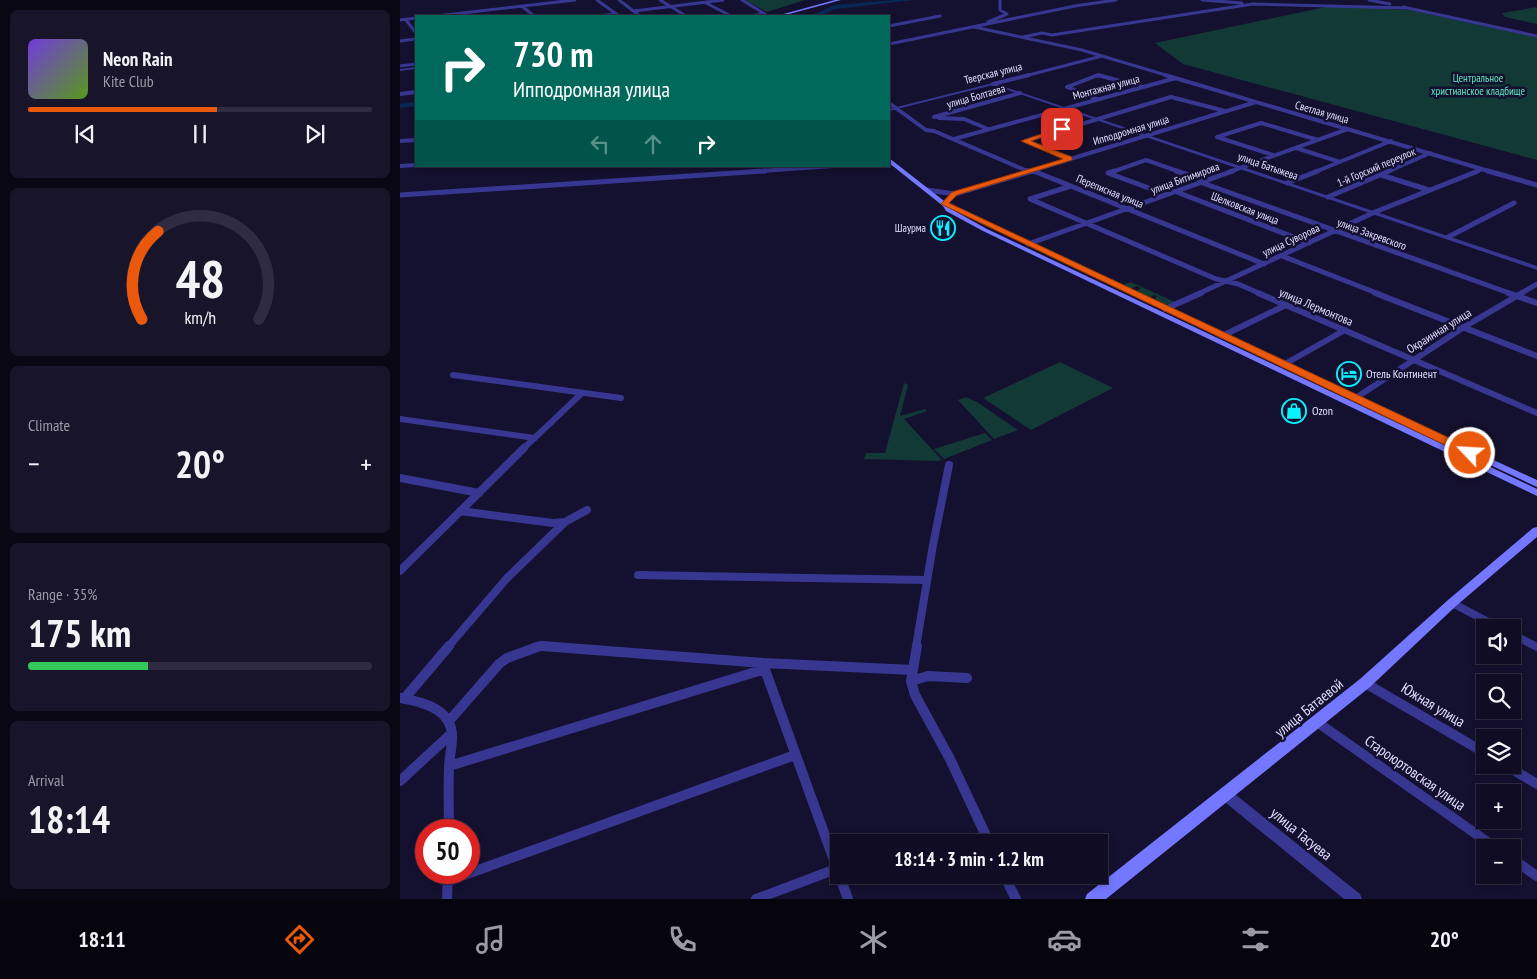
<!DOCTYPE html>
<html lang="en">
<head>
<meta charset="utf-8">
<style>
	:root { --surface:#0f0c23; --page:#18152b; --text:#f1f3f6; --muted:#9b9ba6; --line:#2f2c41; --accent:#ea580c }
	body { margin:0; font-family:"PT Sans Narrow",sans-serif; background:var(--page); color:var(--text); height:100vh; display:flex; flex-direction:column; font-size:19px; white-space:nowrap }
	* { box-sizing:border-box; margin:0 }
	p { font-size:16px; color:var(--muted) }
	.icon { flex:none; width:28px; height:28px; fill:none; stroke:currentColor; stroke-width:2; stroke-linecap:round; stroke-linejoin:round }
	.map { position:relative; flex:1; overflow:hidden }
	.panel { display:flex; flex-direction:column; gap:10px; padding:10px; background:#080713; width:400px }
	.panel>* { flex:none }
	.guide { position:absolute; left:15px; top:15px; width:475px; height:152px; border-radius:0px; box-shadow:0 2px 8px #0003,0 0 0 1px var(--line); background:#00695c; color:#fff; overflow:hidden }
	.controls { position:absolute; left:1076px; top:619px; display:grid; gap:10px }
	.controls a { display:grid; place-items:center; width:45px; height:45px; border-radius:0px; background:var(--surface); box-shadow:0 2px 8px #0003,0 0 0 1px var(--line); font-size:25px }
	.speed { position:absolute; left:15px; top:819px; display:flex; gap:10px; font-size:25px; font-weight:700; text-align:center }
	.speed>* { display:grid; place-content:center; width:65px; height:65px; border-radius:50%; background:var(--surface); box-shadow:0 2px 8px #0003,0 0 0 1px var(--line); line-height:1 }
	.speed .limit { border:8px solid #d22; background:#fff; color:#111 }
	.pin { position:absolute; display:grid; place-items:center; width:42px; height:42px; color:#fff; margin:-21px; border-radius:10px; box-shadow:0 2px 8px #0006 }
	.me { position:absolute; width:55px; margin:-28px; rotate:295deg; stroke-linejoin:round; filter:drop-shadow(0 0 4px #0008) }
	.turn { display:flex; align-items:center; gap:18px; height:105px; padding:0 15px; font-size:22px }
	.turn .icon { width:65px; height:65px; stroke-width:2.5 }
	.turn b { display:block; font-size:35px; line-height:42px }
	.lanes { display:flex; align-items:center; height:48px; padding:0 15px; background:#0003; justify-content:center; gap:25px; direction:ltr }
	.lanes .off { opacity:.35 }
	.big { font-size:38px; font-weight:700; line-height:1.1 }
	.panel .widget { flex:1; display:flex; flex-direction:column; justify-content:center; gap:8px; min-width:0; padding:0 18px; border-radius:8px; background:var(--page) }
	.panel .dial { align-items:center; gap:0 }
	.dial svg { height:130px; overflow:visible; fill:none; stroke:var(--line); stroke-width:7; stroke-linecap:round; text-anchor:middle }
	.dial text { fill:var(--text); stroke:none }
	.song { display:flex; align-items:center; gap:15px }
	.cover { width:60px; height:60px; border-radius:8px; background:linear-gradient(135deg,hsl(260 70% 55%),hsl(90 70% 35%)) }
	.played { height:5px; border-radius:2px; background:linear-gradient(90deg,var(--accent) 55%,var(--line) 55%) }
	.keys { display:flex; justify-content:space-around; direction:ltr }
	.heat { display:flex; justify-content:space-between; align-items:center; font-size:28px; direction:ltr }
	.charge { height:8px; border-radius:4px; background:linear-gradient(90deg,#34c759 35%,var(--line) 0) }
	.trip { position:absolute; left:430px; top:834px; width:278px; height:50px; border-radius:0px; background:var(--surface); box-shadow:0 2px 8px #0003,0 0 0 1px var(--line); font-weight:700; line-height:50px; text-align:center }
	.menu { display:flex; height:80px; justify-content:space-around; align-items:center; background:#06050e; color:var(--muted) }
	.menu .icon { width:35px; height:35px }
	.menu .active { color:var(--accent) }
	.menu b { font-size:22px; color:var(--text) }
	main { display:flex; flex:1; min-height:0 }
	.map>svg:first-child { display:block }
	.green { fill:#123936 }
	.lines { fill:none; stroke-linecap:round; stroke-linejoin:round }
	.river { fill:#082854; fill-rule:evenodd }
	.minor-far5 { stroke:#373792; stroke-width:3 }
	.minor-far4 { stroke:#373792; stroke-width:4 }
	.minor-far3 { stroke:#373792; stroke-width:5 }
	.minor-far2 { stroke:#373792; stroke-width:6 }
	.minor-far1 { stroke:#373792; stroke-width:8 }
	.minor { stroke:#373792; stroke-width:10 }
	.tertiary { fill:#373792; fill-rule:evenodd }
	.secondary { fill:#7477ff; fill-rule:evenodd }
	.route { fill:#ea580c; stroke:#983908 }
	.labels { text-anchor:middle; stroke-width:5; stroke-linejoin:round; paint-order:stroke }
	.far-street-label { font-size:11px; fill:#e0ddff; stroke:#14102f }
	.far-park-label { font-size:11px; fill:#5eebc1; stroke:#14102f }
	.far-poi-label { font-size:11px; fill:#e0ddff; stroke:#14102f; text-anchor:end }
	.street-label { font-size:12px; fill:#e0ddff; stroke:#14102f }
	.poi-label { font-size:12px; fill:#e0ddff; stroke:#14102f; text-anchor:start }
	.near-street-label { font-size:15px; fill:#e0ddff; stroke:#14102f }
</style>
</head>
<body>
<main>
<section class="panel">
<div class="widget">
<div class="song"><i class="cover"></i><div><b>Neon Rain</b><p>Kite Club</p></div></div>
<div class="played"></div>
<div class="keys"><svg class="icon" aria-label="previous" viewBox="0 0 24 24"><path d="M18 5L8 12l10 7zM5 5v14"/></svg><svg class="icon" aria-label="pause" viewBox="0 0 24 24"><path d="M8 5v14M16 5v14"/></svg><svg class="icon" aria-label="next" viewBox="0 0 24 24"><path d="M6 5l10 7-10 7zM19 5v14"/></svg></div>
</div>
<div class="widget dial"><svg viewBox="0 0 100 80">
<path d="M14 69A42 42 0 1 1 86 69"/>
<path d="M14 69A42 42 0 0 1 24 15" stroke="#ea580c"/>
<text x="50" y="56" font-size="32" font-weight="700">48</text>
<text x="50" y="72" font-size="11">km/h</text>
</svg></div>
<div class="widget"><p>Climate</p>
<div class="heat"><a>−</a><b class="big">20°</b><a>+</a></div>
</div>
<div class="widget"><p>Range · 35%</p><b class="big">175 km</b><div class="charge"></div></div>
<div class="widget"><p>Arrival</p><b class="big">18:14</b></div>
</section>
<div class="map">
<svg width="1137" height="899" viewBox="0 0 1137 899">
	<rect width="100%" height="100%" fill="#14102f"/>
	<path class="green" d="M345,0H405L367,12Z
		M930,6L1009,10L1137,37V160L783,64L755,43Z
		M1137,7V24L1105,17L1102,13Z
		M731,282L775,302C767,306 762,304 754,300L757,296L754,295L750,297L736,291L741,288L737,286L730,289L723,285Z
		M660,362L713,388L631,430L583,398Z
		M504,383L508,385L500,416L525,409L527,411L504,419L542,460L538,461L464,459L466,453H485Z
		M566,397L577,402L618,430L594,439L558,400Z
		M585,433L592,440L544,459L534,449Z"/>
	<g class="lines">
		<path class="river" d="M494,0H514L436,9L419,16H410L435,5Z
			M16,102V106L0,108V104Z"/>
		<path class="minor-far5" d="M197,0L219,16
			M219,0L240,16
			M260,0L286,16
			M342,0L365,14
			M802,0L842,3
			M969,0L990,4
			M306,3L331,16
			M123,7L134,16
			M1003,7L1137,36
			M234,11L323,0
			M36,16L175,0
			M195,16L216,14
			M349,16L365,14
			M0,20L16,18
			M6,20L16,33
			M588,22L607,14L600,10V0
			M489,26L540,16
			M574,27L682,50L769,76
			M623,37L642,33L652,35L853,4L1007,8
			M0,41L16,39
			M489,44L675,6L716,0
			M0,66L16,64
			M625,76L702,56
			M696,76H701"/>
		<path class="minor-far4" d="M765,75L1092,172
			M593,84L629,75
			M0,94L16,92
			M697,99L667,87L698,75L742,87
			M489,103L526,130L534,131L625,170L635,172
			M534,117L620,93
			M539,118L564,119L588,129
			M554,139L776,78
			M0,141L16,140
			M896,148L940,162
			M873,155L817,137L861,123L918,140
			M669,159L625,141L771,97L825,111
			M0,166L16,165
			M346,172L432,166
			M628,172L856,102
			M712,172L746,160L780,172
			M829,172L948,129
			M915,172L991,141
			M987,172L1030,153
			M1075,172L1082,169"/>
		<path class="minor-far3" d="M628,171L636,172L864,264
			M715,171L708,173L765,194
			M776,171L804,180
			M1088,171L1137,185
			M981,175L1029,190
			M800,182L1112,294
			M887,183L918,171
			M671,186L630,199L816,279L838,284L861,294
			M527,190L555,194
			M774,191L909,243
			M0,195L365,171
			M928,197L989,171
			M544,204L555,194L632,171
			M1048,237L1114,203
			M628,244L833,171
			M882,256L979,294
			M798,294L975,212L1078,171
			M1120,294L1137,284"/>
		<path class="minor-far2" d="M858,293L1137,413
			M975,293L1137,356
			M1108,293L1137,303
			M765,309L801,293
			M822,336L886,305
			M883,365L945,330
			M53,375L221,398
			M954,399L1064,327L1122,293
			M0,419L135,438
			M123,449L182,393"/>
		<path class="minor-far1" d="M0,478L79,493
			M60,511L153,523L165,522L187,510
			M0,571L124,448
			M238,575L527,580
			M1052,603L1100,628
			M1112,634L1137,647
			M48,647L107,578L165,522
			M136,647H158
			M516,647L533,545L549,465"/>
		<path class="minor" d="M142,646L363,663L513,670
			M517,646L511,681L515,695L550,759L589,842
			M364,667L448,899
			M511,681L528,676L567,678
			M965,683L1085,753
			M0,698C23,702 53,709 52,738C52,748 49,758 49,768C48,789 49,810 49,830
			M4,699L49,646
			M49,721L99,664L107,658L140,646
			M917,722L1096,848
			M1105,765L1137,784
			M49,766L365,669
			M0,781L52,733
			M1112,859L1137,876
			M604,875L616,899
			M48,881L395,755
			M47,899L48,872
			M356,899L436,869"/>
		<path class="tertiary" d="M16,67V69L0,71V69Z
			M593,83L1137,266V270L593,85L489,111V109Z
			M826,789L831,791L960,894L962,899H944L821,799L820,795L821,791Z"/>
		<path class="secondary" d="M435,0H441L382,16H376Z
			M489,158L548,204L551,209L587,229L1137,489V496L583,231L546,211L543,206L489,163Z
			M1022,427L1137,480V487L1019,432L1017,430Z
			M1137,527V537L1056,606L970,687L706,899H685L687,894L960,679L1048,600L1133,528Z"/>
	</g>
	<path class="route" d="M659,128L665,129L631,141L672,157V160L557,195L549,203L1075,450L1076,453L1075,455H1066L541,204L552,192L663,159L621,141Z"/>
	<defs>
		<symbol id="restaurant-ring" viewBox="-11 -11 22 22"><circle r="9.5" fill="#14102f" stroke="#09f1ff" stroke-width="1.5"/><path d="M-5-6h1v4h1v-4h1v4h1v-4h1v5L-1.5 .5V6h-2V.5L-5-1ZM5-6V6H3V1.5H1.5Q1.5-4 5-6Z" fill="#09f1ff"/></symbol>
		<symbol id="hotel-ring" viewBox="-11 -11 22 22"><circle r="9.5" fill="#14102f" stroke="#09f1ff" stroke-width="1.5"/><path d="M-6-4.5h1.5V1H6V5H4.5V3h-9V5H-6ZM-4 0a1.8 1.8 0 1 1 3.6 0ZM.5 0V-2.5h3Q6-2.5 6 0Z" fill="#09f1ff"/></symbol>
		<symbol id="shop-ring" viewBox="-11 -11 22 22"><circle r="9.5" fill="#14102f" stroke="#09f1ff" stroke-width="1.5"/><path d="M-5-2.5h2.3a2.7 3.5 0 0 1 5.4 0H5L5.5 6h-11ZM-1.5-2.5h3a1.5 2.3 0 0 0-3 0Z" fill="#09f1ff"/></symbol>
	</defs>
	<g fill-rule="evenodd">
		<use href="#restaurant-ring" x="529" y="214" width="28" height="28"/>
		<use href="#hotel-ring" x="935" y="360" width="28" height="28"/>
		<use href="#shop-ring" x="880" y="397" width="28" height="28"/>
	</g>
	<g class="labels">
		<g class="far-street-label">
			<text transform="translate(593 73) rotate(-14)" y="4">Тверская улица</text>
			<text transform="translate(706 87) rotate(-15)" y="4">Монтажная улица</text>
			<text transform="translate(576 96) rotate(-16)" y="4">улица Болтаева</text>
			<text transform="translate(922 112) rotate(16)" y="4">Светлая улица</text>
			<text transform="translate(731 130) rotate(-17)" y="4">Ипподромная улица</text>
			<text transform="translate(868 166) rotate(19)" y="4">улица Батыжева</text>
			<text transform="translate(976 167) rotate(-23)" y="4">1-й Горский переулок</text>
			<text transform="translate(785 178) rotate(-20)" y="4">улица Битимирова</text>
			<text transform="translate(710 191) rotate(22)" y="4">Переписная улица</text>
			<text transform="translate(845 208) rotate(21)" y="4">Шелковская улица</text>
			<text transform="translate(972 234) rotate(20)" y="4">улица Закревского</text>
			<text transform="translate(891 240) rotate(-25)" y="4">улица Суворова</text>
		</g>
		<g class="far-park-label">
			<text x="1078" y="82">Центральное<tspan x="1078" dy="13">христианское кладбище</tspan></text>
		</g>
		<g class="far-poi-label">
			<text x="526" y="232">Шаурма</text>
		</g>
		<g class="street-label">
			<text transform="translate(916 307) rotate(23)" y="4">улица Лермонтова</text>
			<text transform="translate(1039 331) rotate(-32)" y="4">Окраинная улица</text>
		</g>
		<g class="poi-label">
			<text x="966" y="378">Отель Континент</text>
			<text x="912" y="415">Ozon</text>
		</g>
		<g class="near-street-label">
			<text transform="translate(1033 705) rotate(31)" y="5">Южная улица</text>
			<text transform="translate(909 708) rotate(-39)" y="5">улица Батаевой</text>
			<text transform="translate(1015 773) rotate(35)" y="5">Староюртовская улица</text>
			<text transform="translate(901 834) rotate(39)" y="5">улица Тасуева</text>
		</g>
	</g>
</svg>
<div class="controls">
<a><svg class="icon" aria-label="sound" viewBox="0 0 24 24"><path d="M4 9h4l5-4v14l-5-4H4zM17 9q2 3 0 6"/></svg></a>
<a><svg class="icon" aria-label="search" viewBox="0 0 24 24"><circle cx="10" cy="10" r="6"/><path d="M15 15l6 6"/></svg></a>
<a><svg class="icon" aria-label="layers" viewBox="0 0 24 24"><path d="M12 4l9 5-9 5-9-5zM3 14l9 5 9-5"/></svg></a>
<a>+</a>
<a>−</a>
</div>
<div class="speed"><div class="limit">50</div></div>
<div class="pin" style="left:662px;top:129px;background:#d93025"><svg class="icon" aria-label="arrive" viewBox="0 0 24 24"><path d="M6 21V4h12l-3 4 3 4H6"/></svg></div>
<svg class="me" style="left:1070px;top:453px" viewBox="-20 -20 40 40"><circle r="17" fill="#ea580c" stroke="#fff" stroke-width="3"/><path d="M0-11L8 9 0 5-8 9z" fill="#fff"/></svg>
<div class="trip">18:14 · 3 min · 1.2 km</div>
<div class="guide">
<div class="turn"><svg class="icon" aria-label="right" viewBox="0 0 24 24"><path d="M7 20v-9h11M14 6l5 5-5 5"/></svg><div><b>730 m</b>Ипподромная улица</div></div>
<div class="lanes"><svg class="icon off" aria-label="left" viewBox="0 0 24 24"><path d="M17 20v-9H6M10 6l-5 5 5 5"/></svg><svg class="icon off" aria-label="ahead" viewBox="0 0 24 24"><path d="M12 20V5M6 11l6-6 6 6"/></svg><svg class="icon" aria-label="right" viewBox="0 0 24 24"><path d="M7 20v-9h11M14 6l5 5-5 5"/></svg></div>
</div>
</div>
</main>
<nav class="menu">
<b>18:11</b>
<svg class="icon active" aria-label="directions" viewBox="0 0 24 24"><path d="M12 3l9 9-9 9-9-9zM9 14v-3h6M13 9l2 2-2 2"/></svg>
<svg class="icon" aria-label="music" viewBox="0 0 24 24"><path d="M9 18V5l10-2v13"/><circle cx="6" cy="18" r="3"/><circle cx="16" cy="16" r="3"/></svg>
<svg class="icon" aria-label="phone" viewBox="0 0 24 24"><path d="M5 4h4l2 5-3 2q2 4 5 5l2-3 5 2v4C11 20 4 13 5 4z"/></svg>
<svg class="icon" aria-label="climate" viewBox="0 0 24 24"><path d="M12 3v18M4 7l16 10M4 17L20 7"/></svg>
<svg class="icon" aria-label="car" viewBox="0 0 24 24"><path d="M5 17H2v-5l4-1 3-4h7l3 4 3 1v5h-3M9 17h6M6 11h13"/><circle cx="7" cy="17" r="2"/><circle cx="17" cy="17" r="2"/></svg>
<svg class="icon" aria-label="filters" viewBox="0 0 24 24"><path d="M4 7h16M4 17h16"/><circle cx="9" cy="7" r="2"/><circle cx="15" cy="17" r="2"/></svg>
<b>20°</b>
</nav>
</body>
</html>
